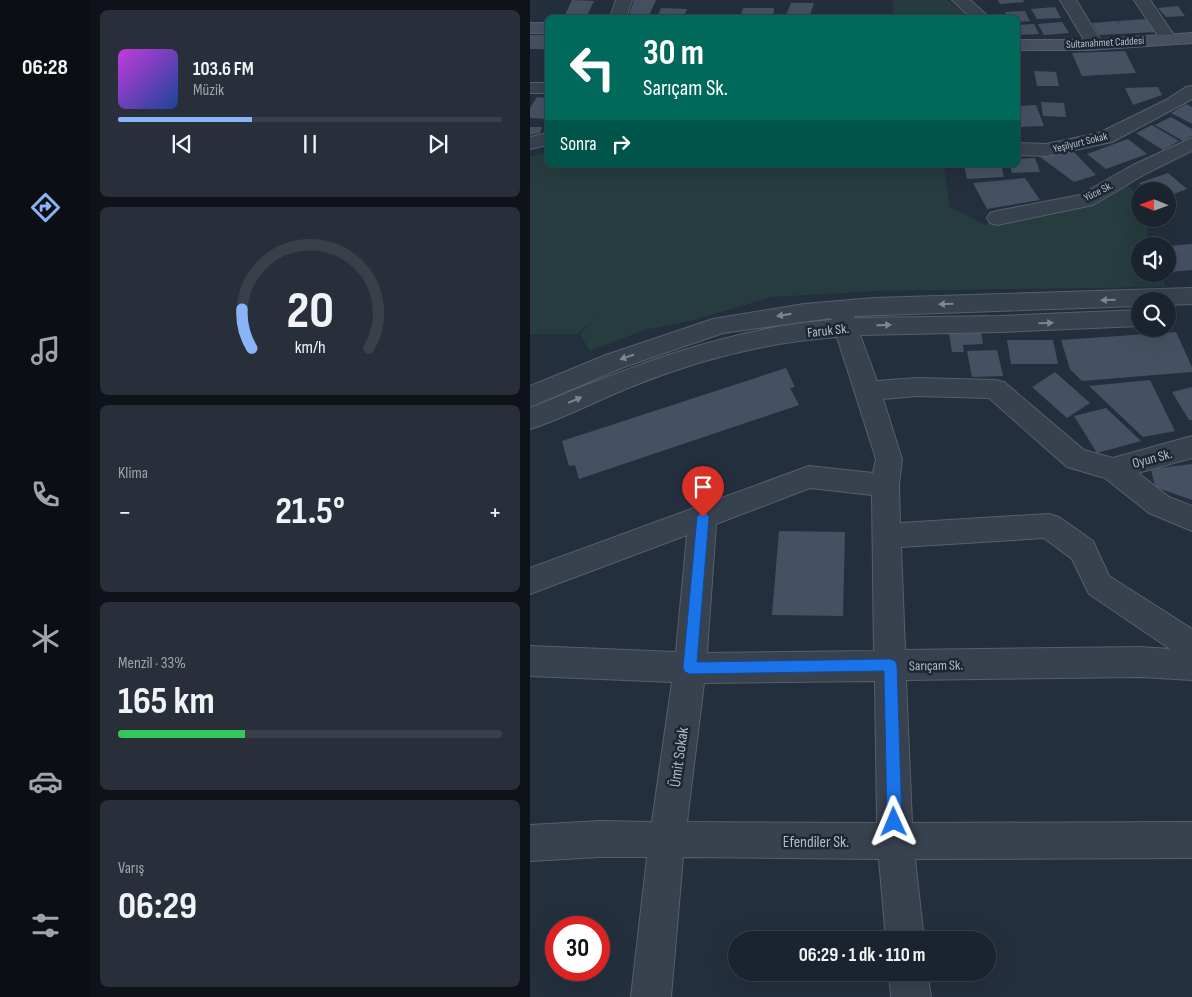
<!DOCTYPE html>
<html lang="tr">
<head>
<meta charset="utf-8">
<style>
	:root { --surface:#1b232e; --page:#282f3a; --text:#f1f3f6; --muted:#a0a4aa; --line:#39404a; --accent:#8ab4f8 }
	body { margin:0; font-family:"Sofia Sans Condensed",sans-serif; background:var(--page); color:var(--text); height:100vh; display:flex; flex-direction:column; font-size:19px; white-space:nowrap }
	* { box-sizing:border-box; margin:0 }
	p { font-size:16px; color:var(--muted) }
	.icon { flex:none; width:28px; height:28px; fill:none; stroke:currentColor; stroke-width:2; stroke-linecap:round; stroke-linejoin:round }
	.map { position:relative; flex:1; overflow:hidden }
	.panel { display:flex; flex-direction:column; gap:10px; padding:10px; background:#0f1319; width:440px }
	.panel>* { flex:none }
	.guide { position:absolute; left:15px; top:15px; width:475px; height:152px; border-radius:8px; box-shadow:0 5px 20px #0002,0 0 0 1px var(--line); background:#00695c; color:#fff; overflow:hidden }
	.needle { width:32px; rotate:271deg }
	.tools { position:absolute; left:601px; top:182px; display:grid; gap:10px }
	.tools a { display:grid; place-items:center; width:45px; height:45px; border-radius:50%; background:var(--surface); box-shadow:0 5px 20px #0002,0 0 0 1px var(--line); font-size:25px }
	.speed { position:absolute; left:15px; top:916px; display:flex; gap:10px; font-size:25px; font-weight:700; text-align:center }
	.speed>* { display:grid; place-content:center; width:65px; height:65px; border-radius:50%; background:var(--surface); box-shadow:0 5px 20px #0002,0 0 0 1px var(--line); line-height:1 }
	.speed .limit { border:8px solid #d22; background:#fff; color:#111 }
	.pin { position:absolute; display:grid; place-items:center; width:42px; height:42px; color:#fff; margin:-51px -21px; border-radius:50% 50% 50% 0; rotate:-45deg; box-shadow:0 0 5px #0007 }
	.pin .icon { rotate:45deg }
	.me { position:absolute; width:55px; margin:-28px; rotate:359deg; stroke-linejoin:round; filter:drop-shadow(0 0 4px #0008) }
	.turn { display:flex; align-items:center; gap:18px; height:105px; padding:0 15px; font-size:22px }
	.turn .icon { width:65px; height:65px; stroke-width:2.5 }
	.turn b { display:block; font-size:35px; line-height:42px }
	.then { display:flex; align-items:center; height:48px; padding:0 15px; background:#0003; gap:10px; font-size:19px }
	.big { font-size:38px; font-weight:700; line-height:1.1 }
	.panel .tile { flex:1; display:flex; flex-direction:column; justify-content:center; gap:8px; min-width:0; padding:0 18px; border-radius:8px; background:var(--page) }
	.panel .dial { align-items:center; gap:0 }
	.dial svg { height:130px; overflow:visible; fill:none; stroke:var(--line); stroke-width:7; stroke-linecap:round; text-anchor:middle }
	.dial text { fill:var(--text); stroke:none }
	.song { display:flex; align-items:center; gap:15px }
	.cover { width:60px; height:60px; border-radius:8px; background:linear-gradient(135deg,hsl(290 70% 55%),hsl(220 70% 35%)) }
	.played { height:5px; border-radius:2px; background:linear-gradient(90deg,var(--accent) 35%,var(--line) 35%) }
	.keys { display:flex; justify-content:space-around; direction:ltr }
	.heat { display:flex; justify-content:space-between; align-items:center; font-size:28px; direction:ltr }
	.charge { height:8px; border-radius:4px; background:linear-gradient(90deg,#34c759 33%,var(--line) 0) }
	.trip { position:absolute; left:198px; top:931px; width:268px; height:50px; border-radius:25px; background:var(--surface); box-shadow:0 5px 20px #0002,0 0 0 1px var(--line); font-weight:700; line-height:50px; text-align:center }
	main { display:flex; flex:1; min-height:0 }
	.tab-bar { display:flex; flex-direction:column; width:90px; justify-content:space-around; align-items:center; background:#0b0e12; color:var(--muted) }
	.tab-bar .icon { width:35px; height:35px }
	.tab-bar .on { color:var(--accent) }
	.tab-bar b { font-size:22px; color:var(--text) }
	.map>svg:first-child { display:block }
	.green { fill:#263c3f }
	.building { fill:#455162 }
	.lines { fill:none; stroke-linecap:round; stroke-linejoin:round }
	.street-casing { stroke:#565f6c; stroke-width:2 }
	.secondary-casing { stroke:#565f6c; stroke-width:2 }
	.street { fill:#38414e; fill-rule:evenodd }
	.secondary { fill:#465061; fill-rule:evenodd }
	.oneway { fill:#7c8592 }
	.route { fill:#1a73e8; stroke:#114b97 }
	.labels { text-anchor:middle; stroke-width:5; stroke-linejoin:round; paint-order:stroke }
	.far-street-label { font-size:11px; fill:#b4bcc9; stroke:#1d2633 }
	.street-label { font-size:14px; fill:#b4bcc9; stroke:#1d2633 }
	.near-street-label { font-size:16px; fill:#b4bcc9; stroke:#1d2633 }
</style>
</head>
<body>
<main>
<nav class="tab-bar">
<b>06:28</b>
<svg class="icon on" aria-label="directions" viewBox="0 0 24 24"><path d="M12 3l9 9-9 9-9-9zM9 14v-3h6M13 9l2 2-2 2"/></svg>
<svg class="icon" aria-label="music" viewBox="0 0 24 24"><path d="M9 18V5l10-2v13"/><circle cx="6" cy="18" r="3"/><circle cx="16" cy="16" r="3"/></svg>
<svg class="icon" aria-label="phone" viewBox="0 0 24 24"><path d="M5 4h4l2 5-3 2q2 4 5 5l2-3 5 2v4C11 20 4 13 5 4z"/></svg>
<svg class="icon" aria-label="climate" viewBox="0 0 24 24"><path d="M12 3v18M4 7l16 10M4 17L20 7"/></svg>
<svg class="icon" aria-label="car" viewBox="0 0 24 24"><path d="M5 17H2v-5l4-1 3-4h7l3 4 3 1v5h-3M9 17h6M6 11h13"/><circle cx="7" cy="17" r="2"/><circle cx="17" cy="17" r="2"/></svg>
<svg class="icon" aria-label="filters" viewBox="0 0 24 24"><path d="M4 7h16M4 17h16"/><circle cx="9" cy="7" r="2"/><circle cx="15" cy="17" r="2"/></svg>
</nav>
<section class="panel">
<div class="tile">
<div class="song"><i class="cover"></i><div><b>103.6 FM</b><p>Müzik</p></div></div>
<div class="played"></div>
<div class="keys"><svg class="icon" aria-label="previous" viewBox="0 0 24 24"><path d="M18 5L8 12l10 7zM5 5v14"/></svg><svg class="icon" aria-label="pause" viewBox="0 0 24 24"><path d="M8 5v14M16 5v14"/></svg><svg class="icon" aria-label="next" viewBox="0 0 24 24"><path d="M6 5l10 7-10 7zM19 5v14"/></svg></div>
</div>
<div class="tile dial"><svg viewBox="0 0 100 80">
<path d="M14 69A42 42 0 1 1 86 69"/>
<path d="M14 69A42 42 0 0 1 8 45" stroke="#8ab4f8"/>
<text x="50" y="56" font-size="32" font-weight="700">20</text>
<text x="50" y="72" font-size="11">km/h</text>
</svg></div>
<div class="tile"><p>Klima</p>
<div class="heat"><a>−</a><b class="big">21.5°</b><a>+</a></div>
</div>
<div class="tile"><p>Menzil · 33%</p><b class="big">165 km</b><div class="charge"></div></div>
<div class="tile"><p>Varış</p><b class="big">06:29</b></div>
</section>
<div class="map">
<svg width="662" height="997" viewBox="0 0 662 997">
	<rect width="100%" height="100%" fill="#242f3e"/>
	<path class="green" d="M363,0H417L440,17H363Z
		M17,153L18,165H414L420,207L455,225L553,205L596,184L610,197V219H618L617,246H610V274H630L636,287L348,291L242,297L164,320L114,330L60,351L50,334L71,313L47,334H0V156Z"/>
	<path class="building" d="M42,0L64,1L56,18L34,17Z
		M104,0H126L118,18H98Z
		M468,0H493L494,2L470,4Z
		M261,3H284L279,18H255Z
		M648,6L655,16L636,17L628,8Z
		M525,7L531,18L507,19L501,9Z
		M131,8L157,9L153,18H127Z
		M213,8H244L243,18H210Z
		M495,11L500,21L488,22V18H478L475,12Z
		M617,19L626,32L569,35L562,23L587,21L591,27L588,21Z
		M532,22L539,33L514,35L508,24Z
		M504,24L509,34L488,35V25Z
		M0,35H18V49H0Z
		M595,51L606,73L552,76L542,53Z
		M504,71L526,72L529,86H507Z
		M628,87L632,95L603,105L595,88Z
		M7,97L18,98V119L0,118V108Z
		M511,102L534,103L536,117L513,116Z
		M656,104L662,107V124L641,113Z
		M506,105L514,126L488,127V106Z
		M641,117L662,129V136L653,141L625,125Z
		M622,125L649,141L633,150L606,133Z
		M0,127H12L10,133L0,135Z
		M598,139L617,154L576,169L557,154Z
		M541,149L566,175L544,182L510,157Z
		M505,158L510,172L482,173L480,165H488V159Z
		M434,165H471L474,177L437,179Z
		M638,173L657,189L638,196V191H618L609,183Z
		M495,178L510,200L457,209L443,183Z
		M662,244V270L640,272L638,267V246Z
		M451,332L453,344L433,345L434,352H422L419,334Z
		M646,332L662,367V372L552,381L540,369L531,340Z
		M477,340H523L528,364H481Z
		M467,350L473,376L442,377L437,351Z
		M256,368L265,387L260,388L269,405L49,479L45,465L39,466L32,441Z
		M525,372L560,403L537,418L502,387Z
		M620,380L645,431L613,437L559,386Z
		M662,387V420H659L642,392Z
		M576,408L611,441L567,453L544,416Z
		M662,464V500L625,487L621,469Z
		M249,531L315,532L313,616L242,615Z"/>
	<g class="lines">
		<defs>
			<path id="street" d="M86,0H102L96,18H80Z
				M422,0H440L460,18H441Z
				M530,0H546L573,44L571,48H559Z
				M604,0H620L646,38L644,42H632Z
				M0,83H18V93H0Z
				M662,86V99L582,142L516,156L488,155V143L516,144L569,133L636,100L656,87Z
				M18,133V145L0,149V137Z
				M662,138V151L617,173L563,205L467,225L460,223L457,218L460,213L467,211L550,195L603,165Z
				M662,288V304L638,305V301H610V306L324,316L325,318L471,316L610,310V326L471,332L330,335L347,381L387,378L465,380L474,382L554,450L583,458L662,436V458L608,473L639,497L662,506V531L619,513L575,478L537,467L459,398L387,396L353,399L372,459L369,485L370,523L519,514L529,517L563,541L579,576L662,629V680L611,677L376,680L382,823L662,822V858L385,859L394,940H356L349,859L153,857L141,997H101L117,857H70L0,861V825L70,821L122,822L142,682L0,676V646L146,652L157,535L0,594V568L279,466L343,473L346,459L307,337C237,342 168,360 103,386C68,400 35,418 0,429V408C97,368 196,328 302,320L301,318L193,333L94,367L0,407V386L76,355L183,319L274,304L344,298ZM280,488L342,495L344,651L177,653L186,524ZM514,538L542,559L559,594L640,649L611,647L375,650L371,547ZM345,681L347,823L157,822L174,683Z
				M359,972H397L401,997H361Z"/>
			<path id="secondary" d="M0,23H18V33H0Z
				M662,33V43L558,50H488V40H558Z"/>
		</defs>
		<use href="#street" class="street-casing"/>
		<use href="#secondary" class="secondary-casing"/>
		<use href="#street" class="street"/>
		<use href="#secondary" class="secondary"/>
	</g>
	<defs><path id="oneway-solid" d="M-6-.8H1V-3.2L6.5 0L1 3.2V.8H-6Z" transform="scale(1.25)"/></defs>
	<g class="oneway">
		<use href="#oneway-solid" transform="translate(578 300) rotate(178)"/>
		<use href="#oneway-solid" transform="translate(416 304) rotate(178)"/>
		<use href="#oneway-solid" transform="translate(254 315) rotate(171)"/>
		<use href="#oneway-solid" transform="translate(516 323) rotate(-2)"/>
		<use href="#oneway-solid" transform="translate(354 325) rotate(-1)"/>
		<use href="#oneway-solid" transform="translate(97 357) rotate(161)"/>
		<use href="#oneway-solid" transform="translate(45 400) rotate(-23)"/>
	</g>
	<path class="route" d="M173,512L177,514L179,517L167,662L360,659L365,661L367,665L372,822L370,827L364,829L359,827L357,822L354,671L160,674L155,672L153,668L167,517L169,514Z"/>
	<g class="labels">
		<g class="far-street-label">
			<text transform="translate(575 42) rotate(-3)" y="4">Sultanahmet Caddesi</text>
			<text transform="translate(550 142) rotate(-14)" y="4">Yeşilyurt Sokak</text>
			<text transform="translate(568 191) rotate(-27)" y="4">Yüce Sk.</text>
		</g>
		<g class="street-label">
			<text transform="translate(298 330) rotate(-6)" y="5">Faruk Sk.</text>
			<text transform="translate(622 458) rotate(-15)" y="5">Oyun Sk.</text>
			<text transform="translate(406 665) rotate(-1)" y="5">Sarıçam Sk.</text>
		</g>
		<g class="near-street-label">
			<text transform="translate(148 757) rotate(-82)" y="6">Ümit Sokak</text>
			<text x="286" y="847">Efendiler Sk.</text>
		</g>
	</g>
</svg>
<div class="tools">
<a><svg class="needle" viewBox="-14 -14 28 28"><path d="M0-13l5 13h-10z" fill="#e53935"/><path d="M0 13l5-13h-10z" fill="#a0a4aa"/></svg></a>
<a><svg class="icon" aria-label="sound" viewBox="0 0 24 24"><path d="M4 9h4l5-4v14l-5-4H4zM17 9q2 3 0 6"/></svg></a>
<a><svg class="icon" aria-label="search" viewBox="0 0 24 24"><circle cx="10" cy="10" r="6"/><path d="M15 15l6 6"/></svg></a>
</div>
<div class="speed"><div class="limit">30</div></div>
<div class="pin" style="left:173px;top:517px;background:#d93025"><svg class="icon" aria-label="arrive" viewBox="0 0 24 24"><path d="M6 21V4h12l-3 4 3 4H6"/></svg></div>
<svg class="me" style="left:364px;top:822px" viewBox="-20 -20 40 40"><path d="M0-17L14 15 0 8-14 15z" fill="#1a73e8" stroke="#fff" stroke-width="4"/></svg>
<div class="trip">06:29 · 1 dk · 110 m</div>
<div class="guide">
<div class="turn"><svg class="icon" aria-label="left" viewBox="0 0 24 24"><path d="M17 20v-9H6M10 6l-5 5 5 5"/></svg><div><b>30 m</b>Sarıçam Sk.</div></div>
<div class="then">Sonra<svg class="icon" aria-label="right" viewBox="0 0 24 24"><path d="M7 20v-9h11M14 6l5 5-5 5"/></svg></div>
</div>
</div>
</main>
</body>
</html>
